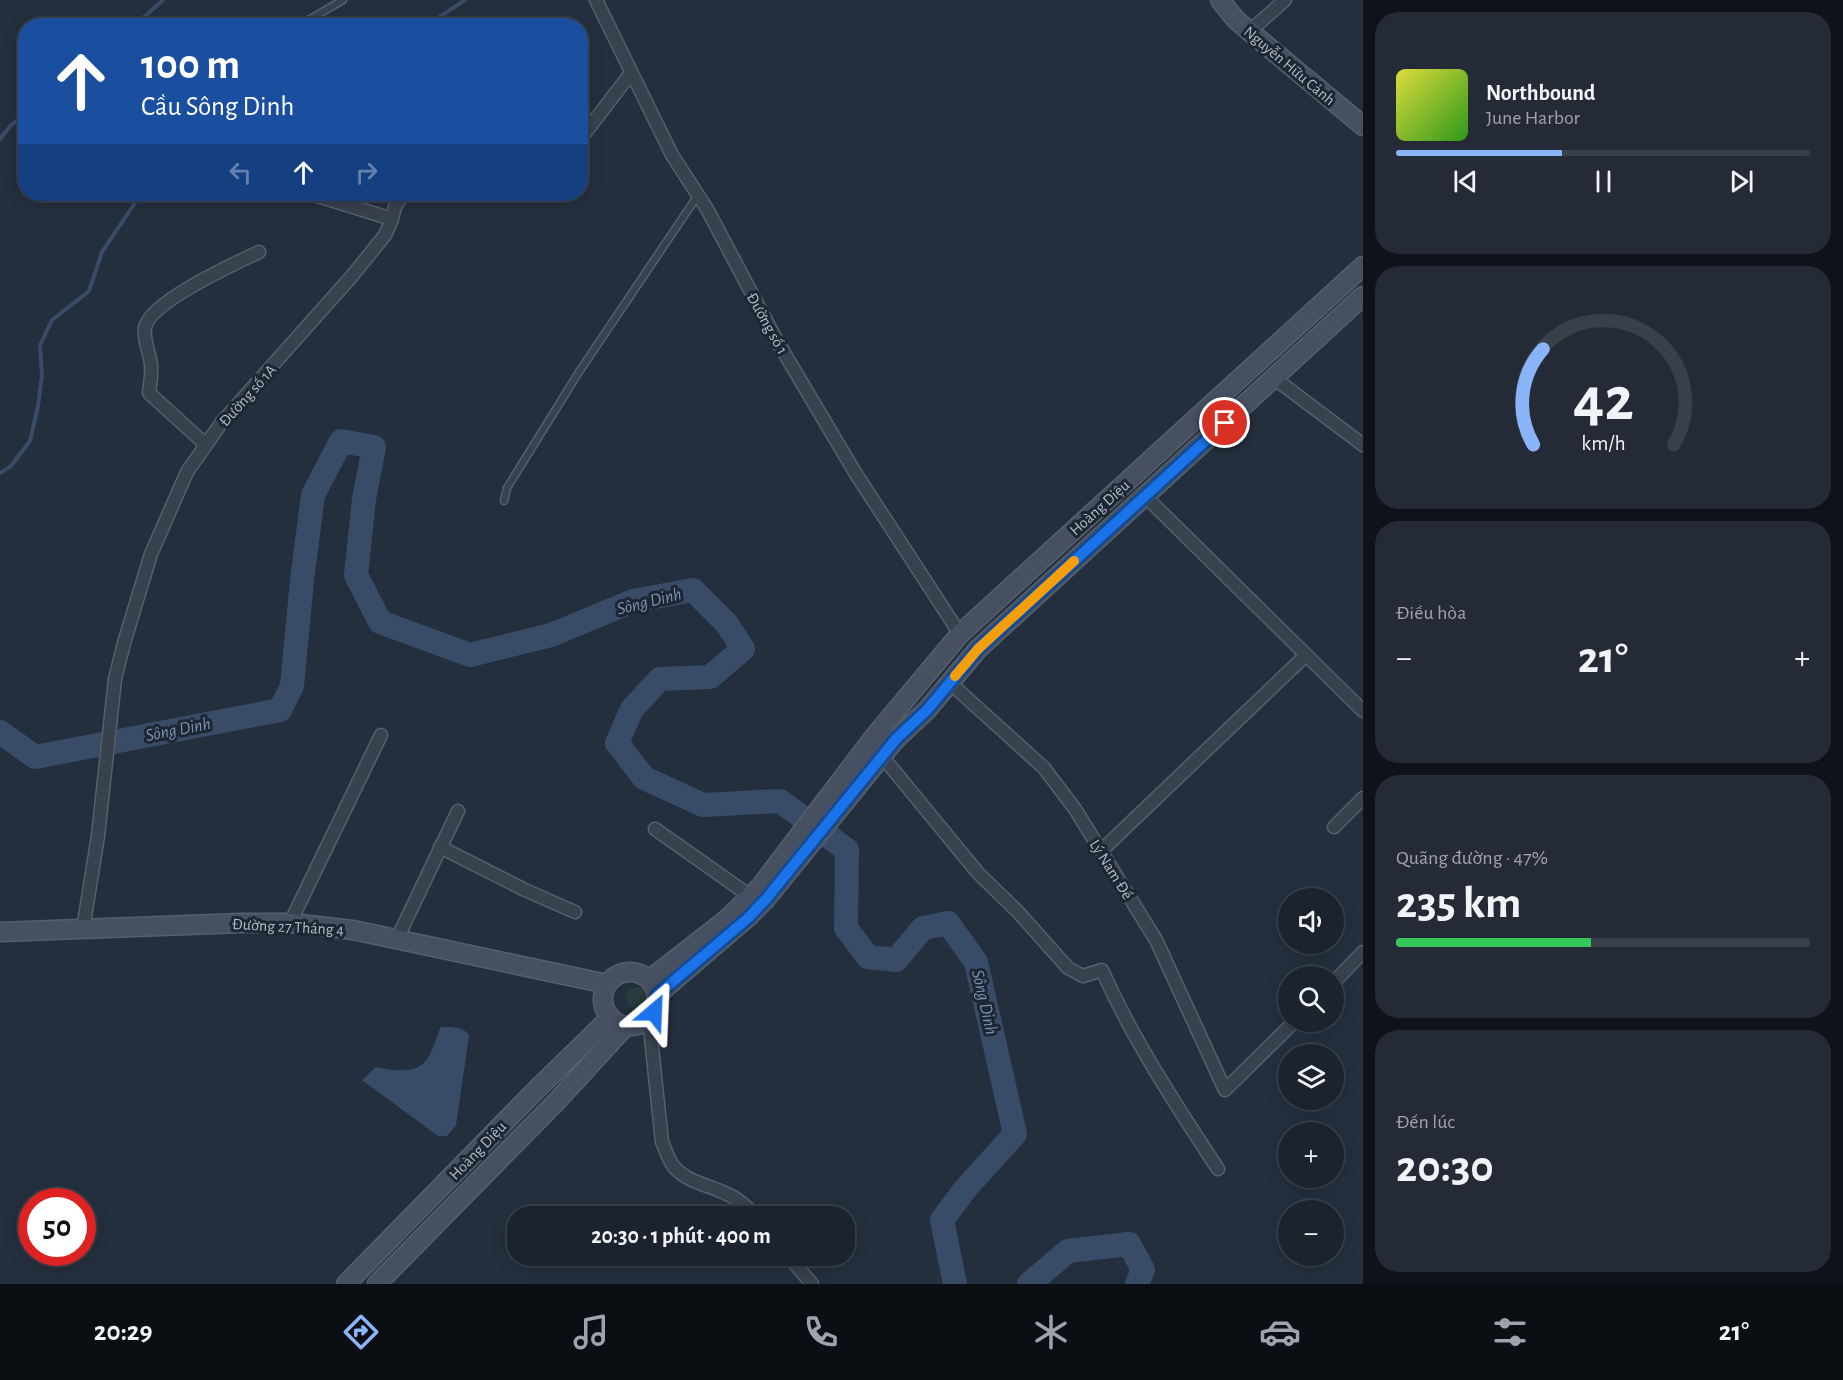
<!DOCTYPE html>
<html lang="vi">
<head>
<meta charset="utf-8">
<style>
	:root { --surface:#1b232e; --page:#242b36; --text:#f1f3f6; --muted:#a0a4aa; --line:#39404a; --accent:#8ab4f8 }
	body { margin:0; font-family:"Alegreya Sans",sans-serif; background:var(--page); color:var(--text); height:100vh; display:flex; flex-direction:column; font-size:22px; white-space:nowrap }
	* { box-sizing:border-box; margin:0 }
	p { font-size:20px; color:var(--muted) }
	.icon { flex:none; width:33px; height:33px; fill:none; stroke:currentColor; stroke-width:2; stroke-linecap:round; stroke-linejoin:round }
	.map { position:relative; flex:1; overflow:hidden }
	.details { display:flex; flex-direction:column; gap:12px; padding:12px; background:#0f1319; width:480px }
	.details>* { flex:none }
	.banner { position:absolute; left:18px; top:18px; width:570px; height:183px; border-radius:24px; box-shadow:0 3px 15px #0003,0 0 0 2px var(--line); background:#1a4fa0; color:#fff; overflow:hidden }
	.tools { position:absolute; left:1278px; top:888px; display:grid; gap:12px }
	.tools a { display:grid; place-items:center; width:66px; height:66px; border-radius:50%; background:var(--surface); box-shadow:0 3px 15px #0003,0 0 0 2px var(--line); font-size:30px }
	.speed { position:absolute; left:18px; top:1188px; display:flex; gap:12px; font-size:30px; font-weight:700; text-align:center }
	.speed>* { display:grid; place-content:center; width:78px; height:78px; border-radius:50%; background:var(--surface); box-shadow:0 3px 15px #0003,0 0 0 2px var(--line); line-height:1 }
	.speed .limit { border:9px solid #d22; background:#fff; color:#111 }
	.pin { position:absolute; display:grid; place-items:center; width:51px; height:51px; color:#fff; margin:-26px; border:3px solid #fff; border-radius:50%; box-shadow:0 2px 6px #0007 }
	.me { position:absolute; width:66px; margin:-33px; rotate:26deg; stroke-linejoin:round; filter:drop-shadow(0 0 4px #0008) }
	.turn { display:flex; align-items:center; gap:21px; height:126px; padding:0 24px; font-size:27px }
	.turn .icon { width:78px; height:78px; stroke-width:2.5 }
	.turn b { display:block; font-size:42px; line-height:51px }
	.lanes { display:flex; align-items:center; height:57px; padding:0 24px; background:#0003; justify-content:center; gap:30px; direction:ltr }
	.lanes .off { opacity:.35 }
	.big { font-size:45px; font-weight:700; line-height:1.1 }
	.details .widget { flex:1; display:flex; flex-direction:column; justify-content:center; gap:9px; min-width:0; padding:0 21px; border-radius:24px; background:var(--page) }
	.details .dial { align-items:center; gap:0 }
	.dial svg { height:156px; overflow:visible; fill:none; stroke:var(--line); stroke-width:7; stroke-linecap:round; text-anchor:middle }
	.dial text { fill:var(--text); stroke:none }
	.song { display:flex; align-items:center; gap:18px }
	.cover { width:72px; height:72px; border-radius:9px; background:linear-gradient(135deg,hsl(60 70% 55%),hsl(110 70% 35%)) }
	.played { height:6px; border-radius:3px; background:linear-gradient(90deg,var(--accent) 40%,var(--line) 40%) }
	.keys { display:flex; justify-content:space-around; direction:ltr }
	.heat { display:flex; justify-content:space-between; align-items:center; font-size:33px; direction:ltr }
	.charge { height:9px; border-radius:4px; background:linear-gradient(90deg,#34c759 47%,var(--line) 0) }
	.trip { position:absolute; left:507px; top:1206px; width:348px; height:60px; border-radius:24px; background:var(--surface); box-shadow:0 3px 15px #0003,0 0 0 2px var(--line); font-weight:700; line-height:60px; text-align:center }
	.dock { display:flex; height:96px; justify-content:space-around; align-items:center; background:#0b0e12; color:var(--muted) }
	.dock .icon { width:42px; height:42px }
	.dock .active { color:var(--accent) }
	.dock b { font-size:27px; color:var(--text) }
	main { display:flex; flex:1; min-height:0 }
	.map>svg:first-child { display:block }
	.green { fill:#263c3f }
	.water { fill:#394c67 }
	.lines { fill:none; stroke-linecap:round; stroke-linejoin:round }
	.stream { stroke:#394c67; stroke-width:4 }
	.river { stroke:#394c67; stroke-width:24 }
	.lane-casing { stroke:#565f6c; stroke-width:9 }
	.street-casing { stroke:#565f6c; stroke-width:15 }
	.secondary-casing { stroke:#565f6c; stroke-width:21 }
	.lane { stroke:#38414e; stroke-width:6 }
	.street { stroke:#38414e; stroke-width:12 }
	.secondary { stroke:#465061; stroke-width:18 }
	.route-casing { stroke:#114b97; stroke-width:15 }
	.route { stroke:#1a73e8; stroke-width:10 }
	.slow { stroke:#f59e0b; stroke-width:10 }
	.labels { text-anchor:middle; stroke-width:6; stroke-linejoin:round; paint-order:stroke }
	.street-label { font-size:16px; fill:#b4bcc9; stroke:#1d2633 }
	.water-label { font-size:18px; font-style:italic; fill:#7c92b1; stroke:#1d2633 }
</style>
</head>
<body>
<main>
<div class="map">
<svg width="1363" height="1284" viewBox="0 0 1363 1284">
	<rect width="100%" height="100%" fill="#242f3e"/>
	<path class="green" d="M626 998a11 11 0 1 1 22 0a11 11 0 1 1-22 0Z"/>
	<path class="water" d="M441,1027C451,1027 464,1026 469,1036L456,1125L447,1136H438L362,1080L376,1067C391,1070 412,1074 424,1063C432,1055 436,1037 441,1027Z"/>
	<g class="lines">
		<path class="stream" d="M134,26L163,0
			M426,26L465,0
			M0,139L11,125L26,114
			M0,473L11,466L30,441L38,406L42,375L40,345L52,320L89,291L102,252L141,194"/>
		<path class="river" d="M0,732L35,757L280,710L292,686L302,580L313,495L341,441L374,447L364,499L356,575L380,622L470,655L551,635L633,601L693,590L727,624L743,649L710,677L660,679L632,709L617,743L644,778L703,805L780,801L847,850L846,928L868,957L896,960L923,928L948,923L976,962L1015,1134L966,1188L942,1220L955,1284
			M1029,1284L1068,1251L1129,1244L1143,1270L1137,1284"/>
		<defs>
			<path id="lane" d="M298,26L343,0
				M504,501L507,488L579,372L698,195"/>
			<path id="street" d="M596,0L672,155L707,209L777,341L856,474L960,634
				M1250,31L1285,0
				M580,135L585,133L631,73
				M311,194L392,219
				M1274,378L1363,445
				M205,444L149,393C150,384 152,374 151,365C150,353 143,340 145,328C149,302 236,263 259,252
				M1145,496L1363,711
				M949,682L1044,768L1075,809L1156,940L1225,1090L1294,1022
				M882,756L978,873L1018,912L1068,968L1083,976L1102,970C1133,1040 1176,1105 1218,1169
				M1334,827L1363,798
				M655,829L750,896
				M440,847L525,890L575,912
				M1101,851L1306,655
				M290,923L381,735
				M83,929L98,836L115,679L124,643L151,554L187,472L222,422L352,276L385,235L391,222L395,207L403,194
				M397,939L458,811
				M1334,982L1363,952
				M649,1019L662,1142C666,1150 668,1160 674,1167C687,1182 708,1185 725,1193C737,1198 747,1206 755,1216
				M788,1256L812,1284"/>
			<path id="secondary" d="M1220,0L1236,20L1363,126
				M0,932L241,923H290L353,930L607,984
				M603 999a27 27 0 1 1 54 0a27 27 0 1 1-54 0Z
				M649,980L727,919L760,887L874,737L960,634L1363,266
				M657,995L748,917L766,899L896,739L927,710L978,649L1363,296
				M346,1284L538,1088L610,1018
				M377,1284L557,1101L625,1027"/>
		</defs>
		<use href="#lane" class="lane-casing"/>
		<use href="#street" class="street-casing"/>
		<use href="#secondary" class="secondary-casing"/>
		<use href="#lane" class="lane"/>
		<use href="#street" class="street"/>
		<use href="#secondary" class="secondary"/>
	</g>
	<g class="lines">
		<defs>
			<path id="route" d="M654,1012L657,1004V995L748,918L766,899L896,739L927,710L978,649L1225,423"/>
		</defs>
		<use href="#route" class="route-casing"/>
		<use href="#route" class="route"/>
		<path class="slow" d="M955,676L978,649L1074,561"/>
	</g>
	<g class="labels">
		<g class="street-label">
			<text transform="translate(1290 65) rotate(40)" y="6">Nguyễn Hữu Cảnh</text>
			<text transform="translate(768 323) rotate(61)" y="6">Đường số 1</text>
			<text transform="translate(247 395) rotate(-48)" y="6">Đường số 1A</text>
			<text transform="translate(1099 507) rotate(-42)" y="6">Hoàng Diệu</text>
			<text transform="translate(1112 869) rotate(58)" y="6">Lý Nam Đế</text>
			<text transform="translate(288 926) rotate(3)" y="6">Đường 27 Tháng 4</text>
			<text transform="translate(477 1150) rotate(-46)" y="6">Hoàng Diệu</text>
		</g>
		<g class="water-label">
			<text transform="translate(649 601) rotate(-14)" y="6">Sông Dinh</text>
			<text transform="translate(178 729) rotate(-11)" y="6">Sông Dinh</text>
			<text transform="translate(985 1002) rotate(77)" y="6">Sông Dinh</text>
		</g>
	</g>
</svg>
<div class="tools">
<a><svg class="icon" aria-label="sound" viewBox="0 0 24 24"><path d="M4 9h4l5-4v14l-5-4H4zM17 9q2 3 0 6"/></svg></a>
<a><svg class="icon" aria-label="search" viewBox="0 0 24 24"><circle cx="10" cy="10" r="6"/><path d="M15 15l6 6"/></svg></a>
<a><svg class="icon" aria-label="layers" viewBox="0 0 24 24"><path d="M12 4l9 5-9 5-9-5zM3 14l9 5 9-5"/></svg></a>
<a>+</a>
<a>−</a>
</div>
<div class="speed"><div class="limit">50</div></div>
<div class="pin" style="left:1225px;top:423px;background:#d93025"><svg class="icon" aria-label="arrive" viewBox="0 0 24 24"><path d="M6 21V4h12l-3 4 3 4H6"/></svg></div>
<svg class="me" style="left:654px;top:1012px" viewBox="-20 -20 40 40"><path d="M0-17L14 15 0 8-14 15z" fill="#1a73e8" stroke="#fff" stroke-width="4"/></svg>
<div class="trip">20:30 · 1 phút · 400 m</div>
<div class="banner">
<div class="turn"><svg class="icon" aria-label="ahead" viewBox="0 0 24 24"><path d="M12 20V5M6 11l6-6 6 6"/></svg><div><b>100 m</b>Cầu Sông Dinh</div></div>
<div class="lanes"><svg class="icon off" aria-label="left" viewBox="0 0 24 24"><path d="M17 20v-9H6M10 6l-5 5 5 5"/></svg><svg class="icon" aria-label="ahead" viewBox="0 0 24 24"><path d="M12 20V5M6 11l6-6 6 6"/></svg><svg class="icon off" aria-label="right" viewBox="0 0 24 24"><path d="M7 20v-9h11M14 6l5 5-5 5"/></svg></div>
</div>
</div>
<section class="details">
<div class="widget">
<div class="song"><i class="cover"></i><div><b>Northbound</b><p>June Harbor</p></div></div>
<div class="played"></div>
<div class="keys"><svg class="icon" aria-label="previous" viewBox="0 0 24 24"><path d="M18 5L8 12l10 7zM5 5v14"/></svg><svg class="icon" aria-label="pause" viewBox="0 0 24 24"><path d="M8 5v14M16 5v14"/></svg><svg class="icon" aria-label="next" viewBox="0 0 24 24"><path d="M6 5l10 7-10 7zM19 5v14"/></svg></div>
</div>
<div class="widget dial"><svg viewBox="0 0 100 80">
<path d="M14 69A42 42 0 1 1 86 69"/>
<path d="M14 69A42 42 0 0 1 19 20" stroke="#8ab4f8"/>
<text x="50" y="56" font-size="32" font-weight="700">42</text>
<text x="50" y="72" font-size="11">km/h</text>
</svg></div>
<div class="widget"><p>Điều hòa</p>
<div class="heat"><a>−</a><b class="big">21°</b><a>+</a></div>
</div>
<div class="widget"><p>Quãng đường · 47%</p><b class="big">235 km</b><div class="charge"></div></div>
<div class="widget"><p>Đến lúc</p><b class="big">20:30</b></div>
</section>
</main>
<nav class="dock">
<b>20:29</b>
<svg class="icon active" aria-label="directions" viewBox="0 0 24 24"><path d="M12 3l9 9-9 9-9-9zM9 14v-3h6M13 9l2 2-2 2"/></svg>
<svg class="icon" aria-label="music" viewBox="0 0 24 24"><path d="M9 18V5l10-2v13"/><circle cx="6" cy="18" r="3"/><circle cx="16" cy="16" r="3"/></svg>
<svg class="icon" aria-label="phone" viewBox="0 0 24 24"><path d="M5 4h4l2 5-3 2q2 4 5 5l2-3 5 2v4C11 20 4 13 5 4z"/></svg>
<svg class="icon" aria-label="climate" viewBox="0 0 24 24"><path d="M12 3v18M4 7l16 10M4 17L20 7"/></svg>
<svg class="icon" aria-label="car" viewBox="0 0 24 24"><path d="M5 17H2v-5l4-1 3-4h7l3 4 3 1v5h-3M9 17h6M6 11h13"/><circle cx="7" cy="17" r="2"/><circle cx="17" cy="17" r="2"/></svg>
<svg class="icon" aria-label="filters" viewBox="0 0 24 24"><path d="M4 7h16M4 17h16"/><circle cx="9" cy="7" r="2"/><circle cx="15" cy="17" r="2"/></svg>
<b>21°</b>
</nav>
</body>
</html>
